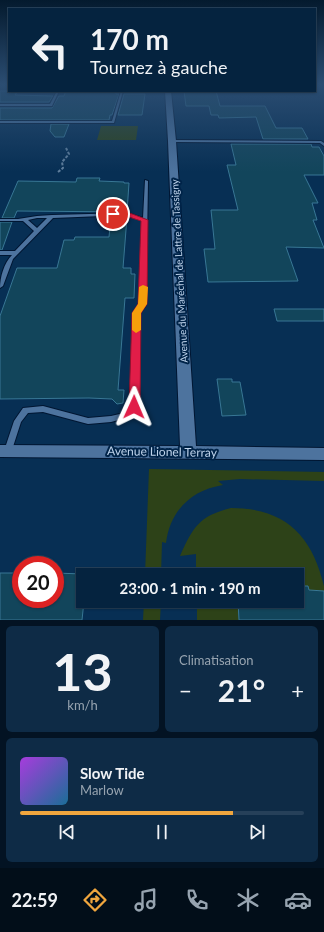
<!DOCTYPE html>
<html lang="fr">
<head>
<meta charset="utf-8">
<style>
	:root { --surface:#05233f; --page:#0e2b46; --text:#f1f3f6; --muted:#97a4b0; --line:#264059; --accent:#f0a63e }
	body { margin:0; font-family:Lato,sans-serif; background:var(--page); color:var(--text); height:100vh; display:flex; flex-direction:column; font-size:15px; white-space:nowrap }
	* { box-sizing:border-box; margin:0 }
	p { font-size:13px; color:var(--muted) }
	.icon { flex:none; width:22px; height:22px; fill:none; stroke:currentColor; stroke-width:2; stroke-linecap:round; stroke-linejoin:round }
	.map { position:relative; height:620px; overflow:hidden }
	.side { display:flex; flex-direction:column; gap:6px; padding:6px; background:#031323; flex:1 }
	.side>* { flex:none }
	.hud { position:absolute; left:8px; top:8px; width:308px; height:84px; border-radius:0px; box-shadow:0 1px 3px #0004,0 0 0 1px var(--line); background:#05233f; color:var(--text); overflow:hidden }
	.speed { position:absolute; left:12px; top:556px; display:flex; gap:8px; font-size:20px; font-weight:700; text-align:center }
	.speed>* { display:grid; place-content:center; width:52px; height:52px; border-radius:50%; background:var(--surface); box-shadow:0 1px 3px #0004,0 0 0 1px var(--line); line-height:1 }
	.speed .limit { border:6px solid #d22; background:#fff; color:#111 }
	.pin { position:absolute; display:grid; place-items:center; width:34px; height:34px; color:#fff; margin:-17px; border:2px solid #fff; border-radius:50%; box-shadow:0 1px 4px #0007 }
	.me { position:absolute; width:44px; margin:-22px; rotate:1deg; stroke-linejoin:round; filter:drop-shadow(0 0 3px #0008) }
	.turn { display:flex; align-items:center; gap:14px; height:84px; padding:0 16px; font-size:18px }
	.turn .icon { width:52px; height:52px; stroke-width:2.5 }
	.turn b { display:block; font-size:28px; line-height:34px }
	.big { font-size:30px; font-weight:700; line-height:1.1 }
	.side .card { flex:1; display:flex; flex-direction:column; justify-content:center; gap:6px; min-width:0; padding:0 14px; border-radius:6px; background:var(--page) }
	.side .dial { align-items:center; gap:0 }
	.dial b { font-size:52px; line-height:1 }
	.song { display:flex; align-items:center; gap:12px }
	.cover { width:48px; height:48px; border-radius:6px; background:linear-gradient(135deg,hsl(280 70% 55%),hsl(200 70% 35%)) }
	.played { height:4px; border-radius:2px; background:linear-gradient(90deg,var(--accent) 75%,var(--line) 75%) }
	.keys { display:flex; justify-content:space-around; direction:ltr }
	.heat { display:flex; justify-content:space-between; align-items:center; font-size:22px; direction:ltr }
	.side .tiles { flex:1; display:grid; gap:6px; grid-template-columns:1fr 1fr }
	.card:last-child { grid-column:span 2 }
	.trip { position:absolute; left:76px; top:568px; width:228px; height:40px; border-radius:0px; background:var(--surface); box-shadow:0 1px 3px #0004,0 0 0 1px var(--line); font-weight:700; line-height:40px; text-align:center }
	.menu { display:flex; height:64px; justify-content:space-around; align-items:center; background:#020e19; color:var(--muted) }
	.menu .icon { width:28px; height:28px }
	.menu .selected { color:var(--accent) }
	.menu b { font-size:18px; color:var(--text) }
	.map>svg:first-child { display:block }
	.green { fill:#2d4218 }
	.building { fill:#12455b; stroke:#387795 }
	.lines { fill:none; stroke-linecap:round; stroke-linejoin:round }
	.lane-casing { stroke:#001632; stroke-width:2 }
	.street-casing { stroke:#001632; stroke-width:2 }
	.path { stroke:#5f7e9c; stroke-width:2; stroke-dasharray:3 1.5; stroke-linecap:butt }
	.lane { fill:#4d739e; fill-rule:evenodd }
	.street { fill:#4d739e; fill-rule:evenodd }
	.route { fill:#e11d48; stroke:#92132f }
	.slow { fill:#f59e0b }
	.labels { text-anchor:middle; stroke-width:4; stroke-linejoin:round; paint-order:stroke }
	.street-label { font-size:10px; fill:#bfd4ec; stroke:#002449 }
	.near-street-label { font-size:12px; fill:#bfd4ec; stroke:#002449 }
</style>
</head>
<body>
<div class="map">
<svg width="324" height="620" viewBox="0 0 324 620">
	<rect width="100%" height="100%" fill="#072f54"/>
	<path class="green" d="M101,126H138L136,140H97Z
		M149,469L324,472V481L240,479L218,481L223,485C191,490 170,511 166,543L162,542L161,575H145Z
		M231,508C285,508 312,535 324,586V591H318L315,620L308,586H297V575H196V554L180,556C193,527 199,516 231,508Z
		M144,601H161L160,620H143Z
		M197,601H238L239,620H197Z"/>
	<path class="building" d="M0,91H18L15,95L53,96L49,102H0Z
		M66,91H116V94H119L112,115H110L109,120H0V108H52L59,96H64Z
		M184,91H216L220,106H265L276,128H302L308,139H263L256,117L219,118L218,115H211L209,106H186Z
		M124,94H145L142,115H118Z
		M51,124H69L64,137H55L50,131Z
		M231,144H311L312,147H319L324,156V175H304L318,203H312L317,220H313L324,248L286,247L298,281L208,282L204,249H215L211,210H238L227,165H236Z
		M77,178H100L99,181L124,182V183H129L127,212L17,211L14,218H2L18,181L76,182Z
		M111,217H127L123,268H131V274H135L134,298H125L118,390H124L123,403L117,404L112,399L89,398L0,399V316L17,268H57L64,240H74L75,237H109Z
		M0,222H12L2,250H0Z
		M274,309H324V321H277Z
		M217,379H232V382H240L246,415L222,416Z
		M0,573H21V599H55V573L83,574V601H84L82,620H0Z
		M297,586H308L309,590L324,591V620H239L238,601H297Z"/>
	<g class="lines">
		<defs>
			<path id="lane" d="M57,91H59L52,106H0V104H50Z
				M121,91H123L114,123H0V121H112Z
				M171,140L321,141L324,143V146L320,143L172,142H171Z
				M145,180L148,181L146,305L140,313L138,407L129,417L111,422L88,424L43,412L28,413L21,422L11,453L8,454L5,453L4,451L14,421L23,408L43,406L88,418L111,416L124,413L130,406L134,313L140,305L143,221L127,215L53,218L13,259L3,286L0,288C0,277 4,263 12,255H0V251H15L34,231L23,221H0V219H18L37,216L52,215L127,213L143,218ZM37,218H47L37,228L28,220Z"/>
			<path id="street" d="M165,91H171L176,141L196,446L324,448V460L0,457V445L180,446L168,141Z"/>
		</defs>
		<use href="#lane" class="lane-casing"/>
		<use href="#street" class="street-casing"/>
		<path class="path" d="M58,172L63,168L62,162L69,154L66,148"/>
		<use href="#lane" class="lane"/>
		<use href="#street" class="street"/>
	</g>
	<linearGradient id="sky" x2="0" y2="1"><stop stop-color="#041a2e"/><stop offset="0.49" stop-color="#2b4d72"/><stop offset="1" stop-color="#2b4d72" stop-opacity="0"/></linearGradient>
	<rect width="324" height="172" fill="url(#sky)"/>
	<path class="route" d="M127,212L148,220L147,304L141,313L140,407L138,410H130L129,407L132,313L138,304L141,221L126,216H113L110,214L113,212Z"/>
	<path class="slow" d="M143,285L148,287L147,304L141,313V330L136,333L132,330V313L138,304L139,287Z"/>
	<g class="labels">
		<g class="street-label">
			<text transform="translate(179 271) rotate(-93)" y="4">Avenue du Maréchal de Lattre de Tassigny</text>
		</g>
		<g class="near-street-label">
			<text transform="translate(162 452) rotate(1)" y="4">Avenue Lionel Terray</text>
		</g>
	</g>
</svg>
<div class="speed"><div class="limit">20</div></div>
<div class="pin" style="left:113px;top:214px;background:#d93025"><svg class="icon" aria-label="arrive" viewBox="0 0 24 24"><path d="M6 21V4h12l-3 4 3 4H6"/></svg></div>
<svg class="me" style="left:134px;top:407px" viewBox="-20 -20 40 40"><path d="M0-17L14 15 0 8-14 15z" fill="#e11d48" stroke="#fff" stroke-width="4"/></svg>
<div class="trip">23:00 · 1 min · 190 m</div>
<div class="hud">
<div class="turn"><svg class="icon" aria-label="left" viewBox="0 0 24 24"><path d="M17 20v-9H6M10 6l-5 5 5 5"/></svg><div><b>170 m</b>Tournez à gauche</div></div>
</div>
</div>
<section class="side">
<div class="tiles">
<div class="card dial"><b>13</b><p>km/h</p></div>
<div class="card"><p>Climatisation</p>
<div class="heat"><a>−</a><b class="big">21°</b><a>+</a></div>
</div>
<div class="card">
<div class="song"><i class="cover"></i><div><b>Slow Tide</b><p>Marlow</p></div></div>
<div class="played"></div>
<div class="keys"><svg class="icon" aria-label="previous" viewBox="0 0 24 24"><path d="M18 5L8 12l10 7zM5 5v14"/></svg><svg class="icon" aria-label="pause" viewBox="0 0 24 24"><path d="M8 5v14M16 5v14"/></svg><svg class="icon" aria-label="next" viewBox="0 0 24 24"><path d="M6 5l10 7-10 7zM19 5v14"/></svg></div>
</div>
</div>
</section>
<nav class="menu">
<b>22:59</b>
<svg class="icon selected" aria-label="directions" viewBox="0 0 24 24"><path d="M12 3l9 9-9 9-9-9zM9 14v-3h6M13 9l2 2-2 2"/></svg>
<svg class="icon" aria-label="music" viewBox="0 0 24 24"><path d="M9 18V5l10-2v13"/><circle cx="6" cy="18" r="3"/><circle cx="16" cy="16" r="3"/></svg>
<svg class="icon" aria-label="phone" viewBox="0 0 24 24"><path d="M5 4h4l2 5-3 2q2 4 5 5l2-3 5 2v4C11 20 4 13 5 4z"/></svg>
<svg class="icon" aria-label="climate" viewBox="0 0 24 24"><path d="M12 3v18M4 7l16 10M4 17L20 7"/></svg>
<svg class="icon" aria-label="car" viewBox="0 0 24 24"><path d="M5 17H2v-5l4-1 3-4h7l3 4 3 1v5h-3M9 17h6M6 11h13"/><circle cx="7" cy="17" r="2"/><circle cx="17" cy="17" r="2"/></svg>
</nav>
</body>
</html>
